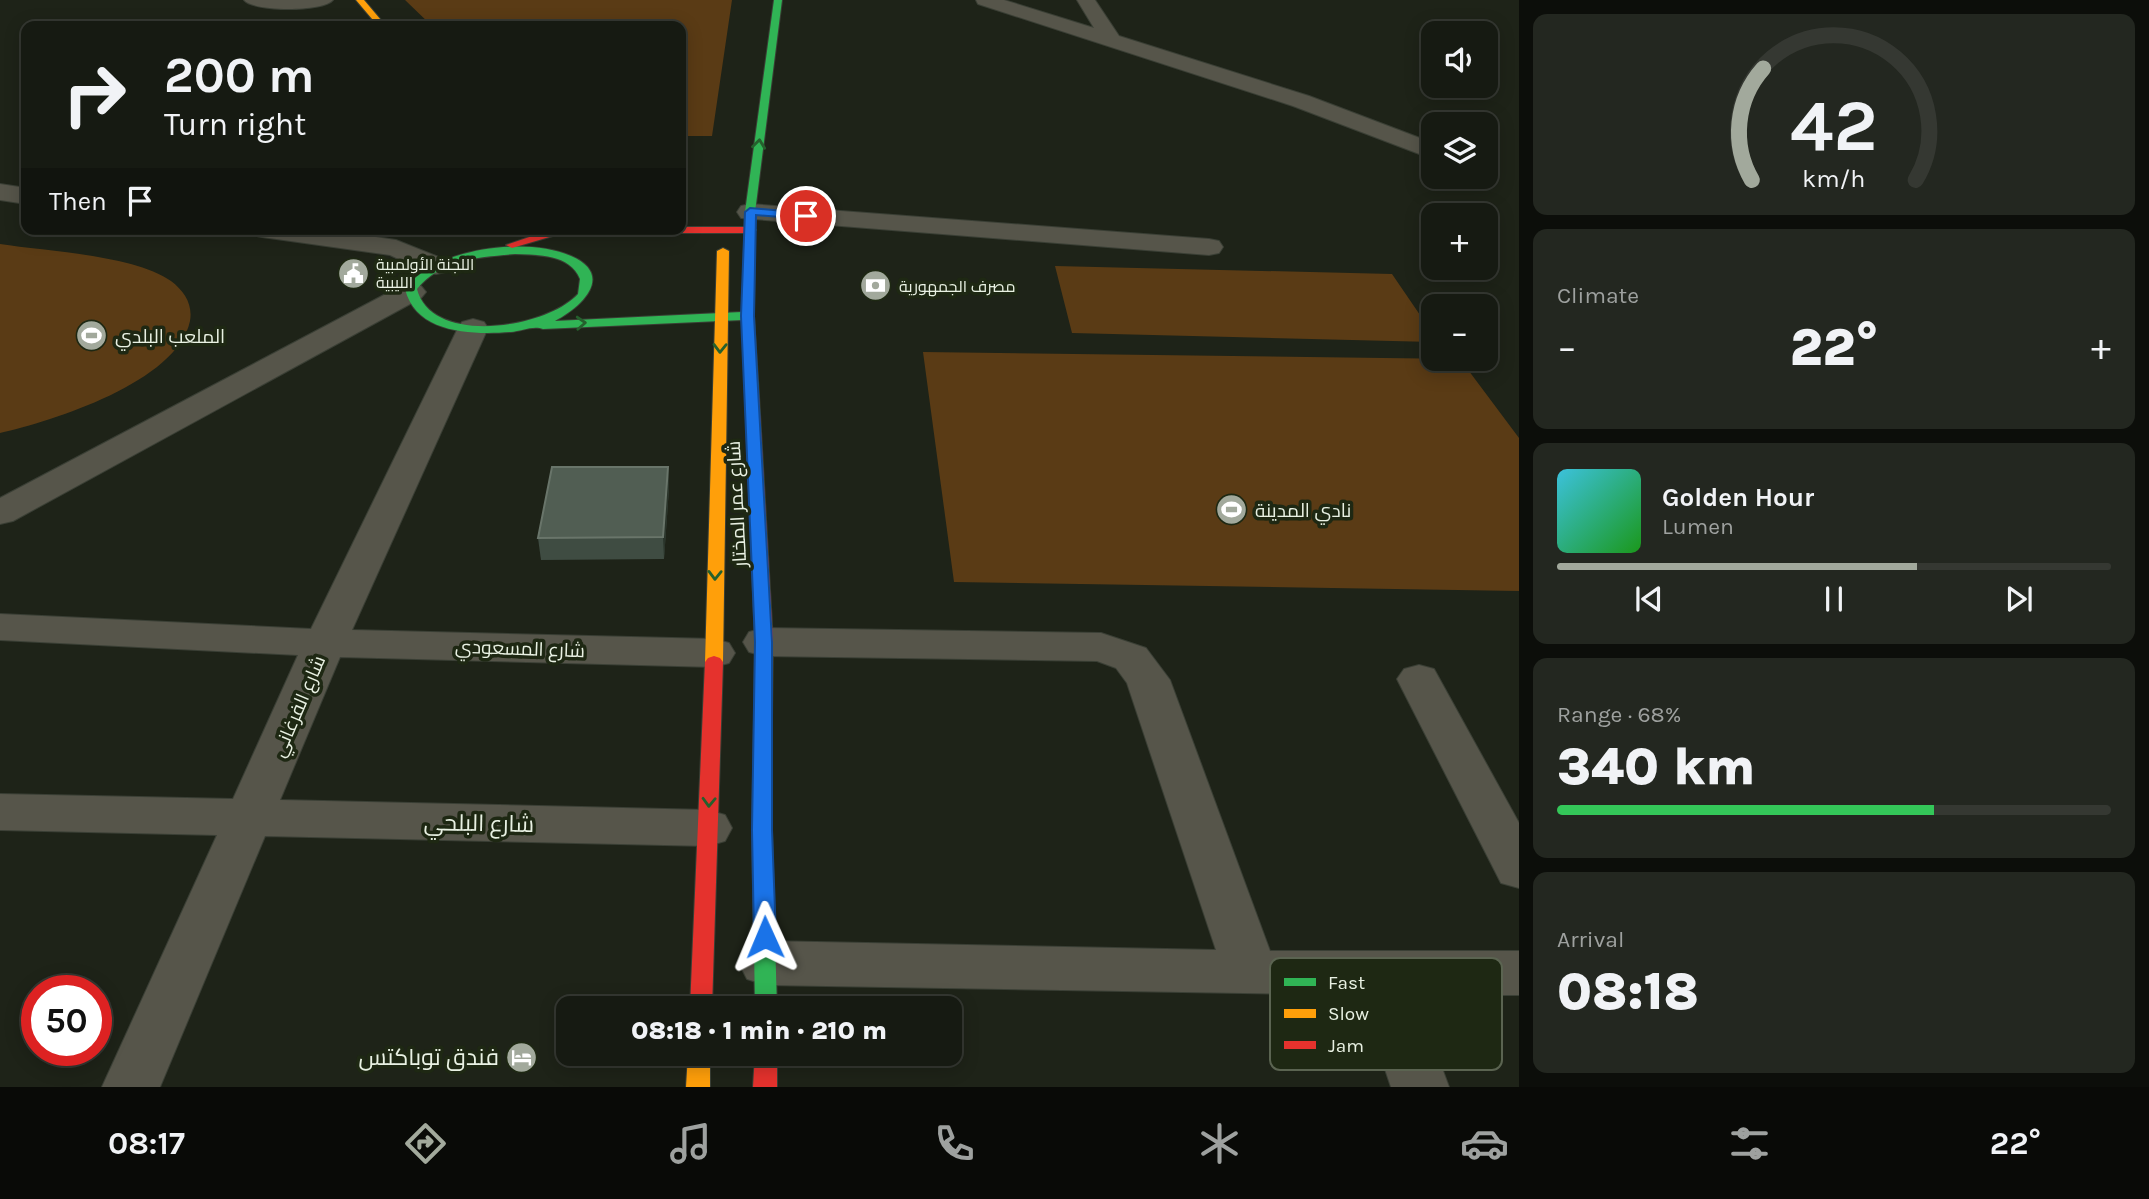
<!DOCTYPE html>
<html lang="en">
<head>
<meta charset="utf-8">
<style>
	:root { --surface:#161a12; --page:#232720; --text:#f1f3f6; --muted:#9ea19f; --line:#353832; --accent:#a2a99c }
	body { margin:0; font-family:Karla,Cairo,sans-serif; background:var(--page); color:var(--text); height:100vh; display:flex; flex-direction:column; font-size:26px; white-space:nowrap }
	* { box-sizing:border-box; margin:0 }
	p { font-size:23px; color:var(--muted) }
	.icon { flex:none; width:38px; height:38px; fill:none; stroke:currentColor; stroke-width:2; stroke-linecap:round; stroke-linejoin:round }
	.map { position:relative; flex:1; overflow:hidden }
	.side { display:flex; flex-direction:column; gap:14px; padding:14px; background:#0c0e0a; width:630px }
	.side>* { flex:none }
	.top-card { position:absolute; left:21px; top:21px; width:665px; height:214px; border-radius:14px; box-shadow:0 4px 18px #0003,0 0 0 2px var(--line); background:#161a12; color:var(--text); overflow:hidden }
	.tools { position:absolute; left:1421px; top:21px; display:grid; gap:14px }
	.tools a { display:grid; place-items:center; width:77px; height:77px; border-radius:14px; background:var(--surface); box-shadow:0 4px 18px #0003,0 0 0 2px var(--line); font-size:35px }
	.speed { position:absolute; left:21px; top:975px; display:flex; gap:14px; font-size:35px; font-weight:700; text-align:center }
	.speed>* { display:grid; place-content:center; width:91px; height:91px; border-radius:50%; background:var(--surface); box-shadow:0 4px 18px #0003,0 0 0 2px var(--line); line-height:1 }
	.speed .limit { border:10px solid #d22; background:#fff; color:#111 }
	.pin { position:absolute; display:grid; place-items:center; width:60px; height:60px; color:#fff; margin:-30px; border:4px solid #fff; border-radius:50%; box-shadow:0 2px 7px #0007 }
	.me { position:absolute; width:77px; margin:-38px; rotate:359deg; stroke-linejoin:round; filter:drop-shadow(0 0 5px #0008) }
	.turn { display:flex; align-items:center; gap:24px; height:147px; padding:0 28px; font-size:32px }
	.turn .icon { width:91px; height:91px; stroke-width:2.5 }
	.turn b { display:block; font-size:49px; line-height:60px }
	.then { display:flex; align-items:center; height:66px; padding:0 28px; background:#0003; gap:14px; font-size:26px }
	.big { font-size:52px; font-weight:800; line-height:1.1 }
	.side .card { flex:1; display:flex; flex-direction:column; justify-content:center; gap:10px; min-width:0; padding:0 24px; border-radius:14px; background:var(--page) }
	.side .dial { align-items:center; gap:0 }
	.dial svg { height:182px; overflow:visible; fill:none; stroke:var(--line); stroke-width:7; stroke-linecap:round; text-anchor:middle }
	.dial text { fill:var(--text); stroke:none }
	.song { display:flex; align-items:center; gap:21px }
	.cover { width:84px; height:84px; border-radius:10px; background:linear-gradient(135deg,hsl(190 70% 55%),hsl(120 70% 35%)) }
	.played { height:7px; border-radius:4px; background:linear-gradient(90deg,var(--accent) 65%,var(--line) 65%) }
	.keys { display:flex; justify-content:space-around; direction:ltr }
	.heat { display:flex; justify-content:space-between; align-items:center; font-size:38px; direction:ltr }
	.charge { height:10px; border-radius:5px; background:linear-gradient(90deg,#34c759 68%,var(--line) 0) }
	.trip { position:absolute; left:556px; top:996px; width:406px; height:70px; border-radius:14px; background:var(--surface); box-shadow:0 4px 18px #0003,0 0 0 2px var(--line); font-weight:800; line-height:70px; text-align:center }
	.dock { display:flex; height:112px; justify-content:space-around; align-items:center; background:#090a07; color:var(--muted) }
	.dock .icon { width:49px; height:49px }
	.dock .on { color:var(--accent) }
	.dock b { font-size:32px; color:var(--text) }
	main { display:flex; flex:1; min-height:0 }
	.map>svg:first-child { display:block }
	.green { fill:#5a3b15 }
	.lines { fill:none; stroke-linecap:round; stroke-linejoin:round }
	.street-casing { stroke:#3a3f35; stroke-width:2 }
	.fast-casing { stroke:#3a3f35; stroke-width:2 }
	.slow-casing { stroke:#3a3f35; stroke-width:2 }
	.jam-casing { stroke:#3a3f35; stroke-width:2 }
	.street { fill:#56554a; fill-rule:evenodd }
	.fast { fill:#30b455; fill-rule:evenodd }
	.slow { fill:#ff9f0a; fill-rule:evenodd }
	.jam { fill:#e5322d; fill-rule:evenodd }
	.wall { fill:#3f4c42 }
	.shaded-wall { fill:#2a342a }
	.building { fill:#515e53; stroke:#69756a; stroke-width:2 }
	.oneway { stroke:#25602d }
	.route { fill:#1a73e8; stroke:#114b97; stroke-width:2 }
	.labels { text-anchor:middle; stroke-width:7; stroke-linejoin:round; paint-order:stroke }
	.far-poi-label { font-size:16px; fill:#e9f1e3; stroke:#1e2813; text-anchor:start }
	.poi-label { font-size:19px; fill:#e9f1e3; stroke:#1e2813; text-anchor:start }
	.street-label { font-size:19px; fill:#e9f1e3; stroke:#1e2813 }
	.near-street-label { font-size:23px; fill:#e9f1e3; stroke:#1e2813 }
	.near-poi-label { font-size:23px; fill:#e9f1e3; stroke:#1e2813; text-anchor:end }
	.key { fill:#1e2813; stroke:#5b6451; stroke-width:2 }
	.key-label { font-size:19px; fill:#e9f1e3 }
</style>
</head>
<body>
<main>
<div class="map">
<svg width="1519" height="1087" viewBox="0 0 1519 1087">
	<rect width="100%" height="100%" fill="#1e2318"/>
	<path class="green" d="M405,0H732L712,136H681V26H432Z
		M0,244C45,251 134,255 171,281C184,291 193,304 190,321C177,382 53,421 0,433Z
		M1055,266L1392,274L1433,334V342L1072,333Z
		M923,352L1460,359L1519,438V591L954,582Z"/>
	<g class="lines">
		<defs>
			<path id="street" d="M244,0H333C323,12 254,12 244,0Z
				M976,0H1004L1094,28L1077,0H1095L1119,36L1309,96L1433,143V157L1422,155L1293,106L978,4Z
				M0,184L26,188V204L0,200Z
				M750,204L1209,239L1219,241L1223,247L1219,253L1209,255L741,218L737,212L741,206Z
				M249,229H321L396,240L446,260L450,266L446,272L436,274L426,272L390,255L262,237L252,235Z
				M411,283L421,286L426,292L421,298L13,521L0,524V498L401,286Z
				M473,319L484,322L488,328L352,630L714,639L729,643L735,653L729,663L714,667L340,657L280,800L708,810L725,815L732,828L725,841L708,846L265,836L160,1087H102L217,835L0,830V794L233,799L298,655L0,640V614L311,629L458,328L462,322Z
				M764,628L1101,633L1146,648L1170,680L1270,951H1519V995H1415L1449,1087H1391L1360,995L766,985L747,979L739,963L747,947L766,941L1216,950L1127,683L1116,668L1097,661L764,656L749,652L743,642L749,632Z
				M1419,665L1434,669L1519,823V888L1501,883L1397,679L1404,669Z"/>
			<path id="fast" d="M774,0H782L755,212L754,316L759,396L757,399L752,400L745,396L742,320L543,329C534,325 521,331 511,332C473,335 416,334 405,289C435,248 525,236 571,256C615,275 582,307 555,321L742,312L745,212ZM515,254C538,255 570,254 580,279L578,294C546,329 431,346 417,289C441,259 480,257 515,254Z
				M763,712L769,714L772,718V830L777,1008H755L752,830L754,718L757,714Z"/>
			<path id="slow" d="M356,0H364L386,26H378Z
				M723,248L729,251L723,662L720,666H708L705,662L717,251Z
				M688,1054H710V1087H686Z"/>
			<path id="jam" d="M681,227H750L756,230L750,233H563L512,248L506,245L553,229H681Z
				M752,392L759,396L773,642L772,718L769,722H757L754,718L755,642L745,396Z
				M714,656L720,658L723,662L712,1008H690L705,662L708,658Z
				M755,1054H777V1087H753Z"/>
		</defs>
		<use href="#street" class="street-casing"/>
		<use href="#fast" class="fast-casing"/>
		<use href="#slow" class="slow-casing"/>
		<use href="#jam" class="jam-casing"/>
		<use href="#street" class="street"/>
		<use href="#fast" class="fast"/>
		<use href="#slow" class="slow"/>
		<use href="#jam" class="jam"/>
	</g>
	<path class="wall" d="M668,467L669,488L664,559L541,560L538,538Z"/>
	<path class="shaded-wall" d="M668,467L669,488L664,559L663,537Z"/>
	<path class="building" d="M552,467H668L663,537L538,538Z"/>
	<defs><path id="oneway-chevron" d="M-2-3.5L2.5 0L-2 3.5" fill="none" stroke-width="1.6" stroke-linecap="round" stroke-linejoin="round" transform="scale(1.75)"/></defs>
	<g class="oneway">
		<use href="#oneway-chevron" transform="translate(759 144) rotate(-83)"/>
		<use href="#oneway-chevron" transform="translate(581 323) rotate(-3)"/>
		<use href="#oneway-chevron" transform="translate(720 348) rotate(91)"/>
		<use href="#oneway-chevron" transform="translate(715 575) rotate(91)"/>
		<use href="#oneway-chevron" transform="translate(709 802) rotate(92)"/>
	</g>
	<path class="route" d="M750,208L806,213L811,216L806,219L756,215L754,316L772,642V830L776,937L772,943L765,946L757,943L754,937L752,830L755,642L741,316L745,212Z"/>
	<defs>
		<symbol id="civic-disc" viewBox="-11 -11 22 22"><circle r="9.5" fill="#a2a99c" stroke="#1e2813"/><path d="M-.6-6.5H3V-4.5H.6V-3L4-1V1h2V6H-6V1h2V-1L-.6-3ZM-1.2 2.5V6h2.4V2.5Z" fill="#fff"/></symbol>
		<symbol id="bank-disc" viewBox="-11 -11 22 22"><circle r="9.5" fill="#a2a99c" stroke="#1e2813"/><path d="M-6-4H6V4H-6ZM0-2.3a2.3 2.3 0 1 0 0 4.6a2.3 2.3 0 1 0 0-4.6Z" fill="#fff"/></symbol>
		<symbol id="stadium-disc" viewBox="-11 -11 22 22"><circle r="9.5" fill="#a2a99c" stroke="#1e2813"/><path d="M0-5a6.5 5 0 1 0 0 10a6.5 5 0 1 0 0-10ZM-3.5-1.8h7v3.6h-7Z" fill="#fff"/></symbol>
		<symbol id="hotel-disc" viewBox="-11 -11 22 22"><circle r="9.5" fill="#a2a99c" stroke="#1e2813"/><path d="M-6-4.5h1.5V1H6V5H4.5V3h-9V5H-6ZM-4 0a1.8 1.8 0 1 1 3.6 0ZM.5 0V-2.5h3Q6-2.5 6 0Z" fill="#fff"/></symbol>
	</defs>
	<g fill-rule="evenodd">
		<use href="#civic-disc" x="336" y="256" width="35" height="35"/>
		<use href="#bank-disc" x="858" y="268" width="35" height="35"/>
		<use href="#stadium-disc" x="74" y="318" width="35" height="35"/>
		<use href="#stadium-disc" x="1214" y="492" width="35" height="35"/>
		<use href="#hotel-disc" x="504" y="1040" width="35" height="35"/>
	</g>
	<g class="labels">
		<g class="far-poi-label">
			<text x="376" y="270">اللجنة الأولمبية<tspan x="376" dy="18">الليبية</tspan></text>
			<text x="899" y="292">مصرف الجمهورية</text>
		</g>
		<g class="poi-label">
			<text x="115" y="343">الملعب البلدي</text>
			<text x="1255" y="517">نادي المدينة</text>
		</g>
		<g class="street-label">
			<text transform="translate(736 504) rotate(-93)" y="7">شارع عمر المختار</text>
			<text transform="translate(520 648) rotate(2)" y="7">شارع المسعودي</text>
			<text transform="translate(298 706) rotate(-67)" y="7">شارع الفرغاني</text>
		</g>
		<g class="near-street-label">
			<text transform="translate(479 823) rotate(1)" y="8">شارع البلحي</text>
		</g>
		<g class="near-poi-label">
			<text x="499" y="1065">فندق توباكتس</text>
		</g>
	</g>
	<rect x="1270" y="958" width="232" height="112" rx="10" class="key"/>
	<rect x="1284" y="978" width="32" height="8" fill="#30b455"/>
	<rect x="1284" y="1009" width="32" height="9" fill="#ff9f0a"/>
	<rect x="1284" y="1041" width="32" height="8" fill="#e5322d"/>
	<g class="key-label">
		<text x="1328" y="989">Fast</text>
		<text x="1328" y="1020">Slow</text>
		<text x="1328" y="1052">Jam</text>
	</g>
</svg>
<div class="tools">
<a><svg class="icon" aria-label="sound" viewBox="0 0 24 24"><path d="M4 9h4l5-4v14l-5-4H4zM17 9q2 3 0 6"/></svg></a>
<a><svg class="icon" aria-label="layers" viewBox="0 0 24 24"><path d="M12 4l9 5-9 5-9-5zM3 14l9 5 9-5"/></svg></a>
<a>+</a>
<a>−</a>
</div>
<div class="speed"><div class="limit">50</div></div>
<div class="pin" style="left:806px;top:216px;background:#d93025"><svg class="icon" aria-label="arrive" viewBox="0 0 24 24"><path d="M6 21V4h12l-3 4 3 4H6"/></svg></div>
<svg class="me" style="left:765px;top:937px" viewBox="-20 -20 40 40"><path d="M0-17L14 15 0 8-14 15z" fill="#1a73e8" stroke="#fff" stroke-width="4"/></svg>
<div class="trip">08:18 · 1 min · 210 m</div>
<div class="top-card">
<div class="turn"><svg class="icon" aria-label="right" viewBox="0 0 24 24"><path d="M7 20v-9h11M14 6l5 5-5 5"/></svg><div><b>200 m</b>Turn right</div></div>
<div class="then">Then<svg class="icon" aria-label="arrive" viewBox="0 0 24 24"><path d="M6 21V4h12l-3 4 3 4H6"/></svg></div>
</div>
</div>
<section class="side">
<div class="card dial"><svg viewBox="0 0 100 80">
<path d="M14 69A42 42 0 1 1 86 69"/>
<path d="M14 69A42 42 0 0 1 19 20" stroke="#a2a99c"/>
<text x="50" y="56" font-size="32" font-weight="700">42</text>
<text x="50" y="72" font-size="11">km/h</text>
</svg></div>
<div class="card"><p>Climate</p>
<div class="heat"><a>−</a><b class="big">22°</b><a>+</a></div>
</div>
<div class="card">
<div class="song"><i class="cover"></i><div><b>Golden Hour</b><p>Lumen</p></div></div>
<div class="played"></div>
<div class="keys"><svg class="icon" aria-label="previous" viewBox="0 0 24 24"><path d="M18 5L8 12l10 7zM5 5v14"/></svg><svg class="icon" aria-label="pause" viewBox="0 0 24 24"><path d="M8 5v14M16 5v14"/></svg><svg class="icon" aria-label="next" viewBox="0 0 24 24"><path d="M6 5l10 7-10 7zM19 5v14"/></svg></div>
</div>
<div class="card"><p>Range · 68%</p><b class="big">340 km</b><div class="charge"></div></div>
<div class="card"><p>Arrival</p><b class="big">08:18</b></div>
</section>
</main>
<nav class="dock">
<b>08:17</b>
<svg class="icon on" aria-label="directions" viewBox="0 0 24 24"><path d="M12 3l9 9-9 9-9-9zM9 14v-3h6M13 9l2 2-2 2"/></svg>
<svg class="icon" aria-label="music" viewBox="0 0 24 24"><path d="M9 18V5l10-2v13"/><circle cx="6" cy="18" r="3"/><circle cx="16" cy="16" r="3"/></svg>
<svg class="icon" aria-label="phone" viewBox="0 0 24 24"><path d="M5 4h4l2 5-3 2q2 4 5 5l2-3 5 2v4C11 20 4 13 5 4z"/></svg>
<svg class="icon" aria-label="climate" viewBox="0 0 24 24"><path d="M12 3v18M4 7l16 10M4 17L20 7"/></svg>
<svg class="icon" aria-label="car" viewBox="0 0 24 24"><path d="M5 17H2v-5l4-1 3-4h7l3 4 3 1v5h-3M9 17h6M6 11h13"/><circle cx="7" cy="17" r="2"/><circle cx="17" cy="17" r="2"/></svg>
<svg class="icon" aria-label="filters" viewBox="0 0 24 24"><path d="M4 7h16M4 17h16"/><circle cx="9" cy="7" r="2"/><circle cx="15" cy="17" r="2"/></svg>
<b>22°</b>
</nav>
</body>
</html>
